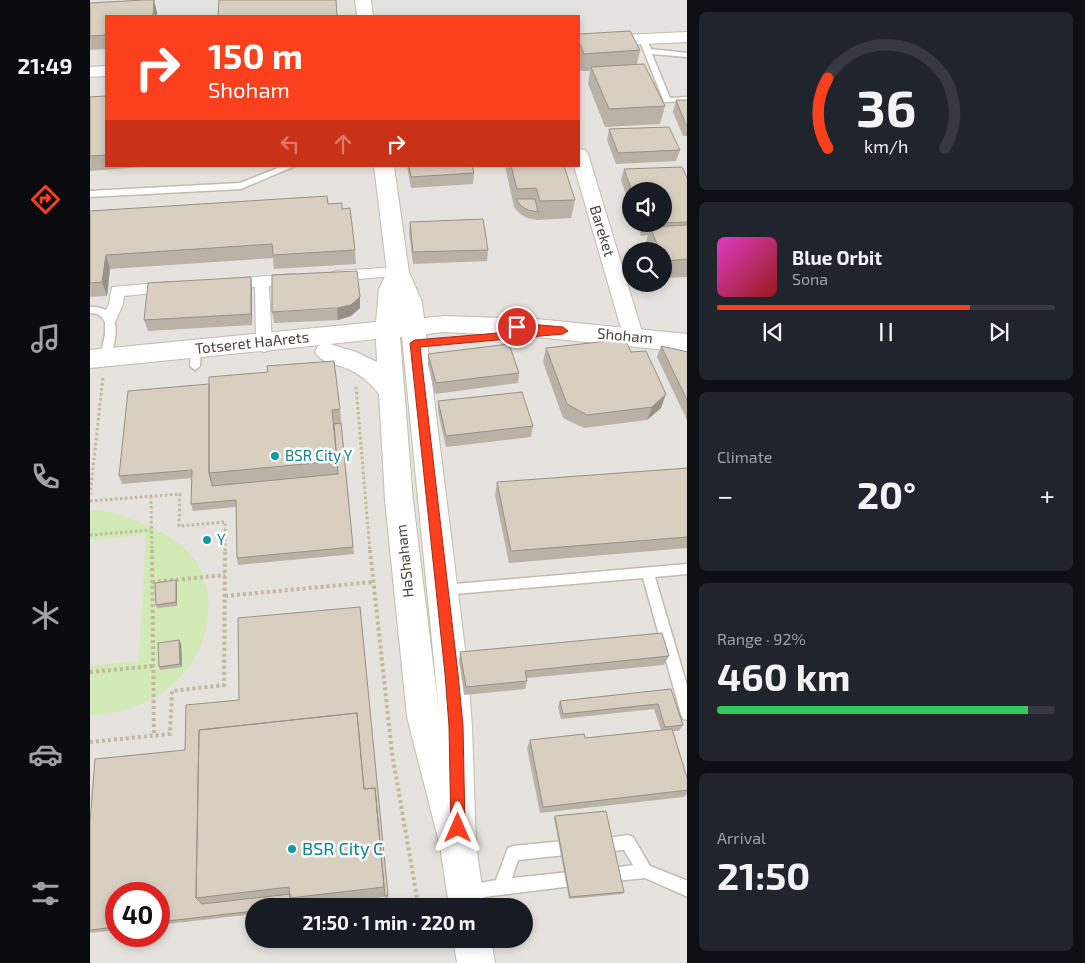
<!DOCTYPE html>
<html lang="en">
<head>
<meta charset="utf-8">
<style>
	:root { --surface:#171b24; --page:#20242c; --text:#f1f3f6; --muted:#9ea1a6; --line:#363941; --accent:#fc3f1d }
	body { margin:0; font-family:"Exo 2",sans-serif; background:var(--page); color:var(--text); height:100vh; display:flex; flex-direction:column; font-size:19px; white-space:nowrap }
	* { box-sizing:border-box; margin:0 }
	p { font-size:16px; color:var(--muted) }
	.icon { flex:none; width:28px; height:28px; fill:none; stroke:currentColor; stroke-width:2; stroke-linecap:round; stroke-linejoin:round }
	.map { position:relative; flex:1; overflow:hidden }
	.sheet { display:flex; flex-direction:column; gap:12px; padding:12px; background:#0d0f14; width:398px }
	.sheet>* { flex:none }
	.top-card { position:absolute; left:15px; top:15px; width:475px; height:152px; border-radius:0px; box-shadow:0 2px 8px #0003; background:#fc3f1d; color:#fff; overflow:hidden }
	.buttons { position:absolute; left:532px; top:182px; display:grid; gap:10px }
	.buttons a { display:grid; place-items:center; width:50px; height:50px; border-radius:50%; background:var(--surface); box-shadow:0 2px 8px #0003; font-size:25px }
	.speed { position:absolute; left:15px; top:882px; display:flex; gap:10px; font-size:25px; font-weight:700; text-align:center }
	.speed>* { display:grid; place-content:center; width:65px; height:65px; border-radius:50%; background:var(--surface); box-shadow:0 2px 8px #0003; line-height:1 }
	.speed .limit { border:8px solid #d22; background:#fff; color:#111 }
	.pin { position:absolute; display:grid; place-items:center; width:42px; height:42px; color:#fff; margin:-21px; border:2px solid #fff; border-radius:50%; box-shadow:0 1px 5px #0007 }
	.me { position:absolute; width:55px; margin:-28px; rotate:0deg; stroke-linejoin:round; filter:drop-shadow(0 0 4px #0008) }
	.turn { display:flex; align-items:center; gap:18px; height:105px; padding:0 20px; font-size:22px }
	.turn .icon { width:65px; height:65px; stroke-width:2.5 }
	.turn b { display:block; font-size:35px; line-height:42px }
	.lanes { display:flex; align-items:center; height:48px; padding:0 20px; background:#0003; justify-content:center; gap:25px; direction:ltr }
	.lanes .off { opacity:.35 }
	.big { font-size:38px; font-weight:700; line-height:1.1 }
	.sheet .card { flex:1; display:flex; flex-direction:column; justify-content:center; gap:8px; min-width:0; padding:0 18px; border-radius:8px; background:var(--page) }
	.sheet .dial { align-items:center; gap:0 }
	.dial svg { height:130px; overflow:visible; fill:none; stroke:var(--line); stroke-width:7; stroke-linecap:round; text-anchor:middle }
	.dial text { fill:var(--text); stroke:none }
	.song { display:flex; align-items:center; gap:15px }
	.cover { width:60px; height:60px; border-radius:8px; background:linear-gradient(135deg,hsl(310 70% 55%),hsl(0 70% 35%)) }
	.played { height:5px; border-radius:2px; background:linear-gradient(90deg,var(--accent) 75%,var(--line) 75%) }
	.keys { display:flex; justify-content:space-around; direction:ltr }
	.heat { display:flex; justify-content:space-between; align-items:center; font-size:28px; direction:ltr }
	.charge { height:8px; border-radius:4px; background:linear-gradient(90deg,#34c759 92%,var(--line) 0) }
	.trip { position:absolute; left:155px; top:898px; width:288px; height:50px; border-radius:25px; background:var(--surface); box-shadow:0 2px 8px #0003; font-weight:700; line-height:50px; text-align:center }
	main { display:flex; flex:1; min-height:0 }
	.tab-bar { display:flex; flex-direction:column; width:90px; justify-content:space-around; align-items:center; background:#090b0e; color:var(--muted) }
	.tab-bar .icon { width:35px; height:35px }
	.tab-bar .selected { color:var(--accent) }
	.tab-bar b { font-size:22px; color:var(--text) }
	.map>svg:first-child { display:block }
	.industrial { fill:#e6e2dd; fill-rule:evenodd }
	.green { fill:#d2eab5 }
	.parking { fill:#e5e3e0 }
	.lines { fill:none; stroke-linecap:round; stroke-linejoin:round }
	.service-casing { stroke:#c2bbae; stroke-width:3 }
	.pedestrian-casing { stroke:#c2bbae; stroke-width:2 }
	.minor-casing { stroke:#c2bbae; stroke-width:2 }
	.tertiary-casing { stroke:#c2bbae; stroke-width:2 }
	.path-far1 { stroke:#c4b79f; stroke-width:3; stroke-dasharray:2.5 2.5; stroke-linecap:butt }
	.path { stroke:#c4b79f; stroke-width:4; stroke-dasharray:3 3; stroke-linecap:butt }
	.service { fill:#fff; fill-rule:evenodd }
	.pedestrian { fill:#fff; fill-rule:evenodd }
	.minor { fill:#fff; fill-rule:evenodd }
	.tertiary { fill:#fff; fill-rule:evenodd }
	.wall { fill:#bab2a6 }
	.shaded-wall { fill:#979187 }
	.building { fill:#d8cfc1; stroke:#979187 }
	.route { fill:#fc3f1d; stroke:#a42913 }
	.culture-dot { fill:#0f9aa8; stroke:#fff; stroke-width:2 }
	.labels { text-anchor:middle; stroke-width:5; stroke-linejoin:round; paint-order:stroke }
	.street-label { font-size:15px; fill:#4b4439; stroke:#fff }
	.culture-label { font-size:15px; fill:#0d838f; stroke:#fff; text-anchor:start }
	.near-culture-label { font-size:18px; fill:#0d838f; stroke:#fff; text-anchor:start }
</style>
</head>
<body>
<main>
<nav class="tab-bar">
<b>21:49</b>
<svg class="icon selected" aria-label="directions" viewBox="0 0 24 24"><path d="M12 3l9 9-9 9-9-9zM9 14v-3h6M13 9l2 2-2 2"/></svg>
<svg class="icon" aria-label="music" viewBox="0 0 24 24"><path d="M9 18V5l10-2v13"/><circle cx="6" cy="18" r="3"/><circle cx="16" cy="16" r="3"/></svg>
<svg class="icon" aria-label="phone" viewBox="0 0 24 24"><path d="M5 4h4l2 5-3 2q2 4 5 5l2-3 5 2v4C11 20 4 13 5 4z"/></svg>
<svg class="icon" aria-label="climate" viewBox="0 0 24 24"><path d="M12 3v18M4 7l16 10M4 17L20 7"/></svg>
<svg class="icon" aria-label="car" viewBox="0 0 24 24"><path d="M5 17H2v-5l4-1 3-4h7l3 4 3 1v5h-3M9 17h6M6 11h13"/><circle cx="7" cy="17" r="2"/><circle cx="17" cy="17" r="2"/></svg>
<svg class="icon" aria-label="filters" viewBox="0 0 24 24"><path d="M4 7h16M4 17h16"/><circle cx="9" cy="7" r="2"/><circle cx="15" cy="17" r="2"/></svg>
</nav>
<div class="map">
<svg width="598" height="963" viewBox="0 0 598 963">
	<rect width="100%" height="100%" fill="#f6f3ec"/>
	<path class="industrial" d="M0,0H597V963H0ZM16,16H489V166H16ZM541,191H574V224H541ZM541,251H574V284H541ZM26,894H69V936H26ZM164,906H434V939H164Z"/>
	<path class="green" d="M7,510C42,516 93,535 110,569C132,613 110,670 69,695C48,708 24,714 0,715V666L49,661L56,535L0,540V511Z"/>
	<path class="parking" d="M0,0H121L120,16H74V10L0,13Z
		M292,0H597V27L489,32V16H295Z
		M547,48L597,52V101L568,102Z
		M401,190L408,223L316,228L312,195Z
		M597,286V327L563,321L551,289Z"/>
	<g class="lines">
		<defs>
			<path id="service" d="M550,37H556L561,49L598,53V57L562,54L580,98L598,97V101L574,102L549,39Z
				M193,166H205L151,189L0,197V191L150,183Z
				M0,307C6,307 14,308 19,312C31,322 24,348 19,361H11L10,358L15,334V320L8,314L0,313Z
				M106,345L111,349L110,366L105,370L100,366L101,349Z
				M598,564V574L565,577L598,689V720L593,719L591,714L553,578L353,595L349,594L347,590L349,586L353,585Z
				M538,835L543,837L560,866L598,881V897L555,878L516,882L511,880L509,875L511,870L543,865L534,850L510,852L505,850L503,845L505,840Z
				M484,840L489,842L491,847L489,852L484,854L428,860L422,878L490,871L495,873L497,878L495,883L490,885L379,899L374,896L371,891L374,886L406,880L418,848L423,846Z"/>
			<path id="pedestrian" d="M308,267L313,269L315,272L313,275L246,281L241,279L239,276L241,273L246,271Z
				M205,274L210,276L212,279L210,282L179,286L182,346L180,350L174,352L168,350L166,346L165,287L139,289L134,288L132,284L134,280L139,279Z
				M80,282L85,283L87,287L85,291L34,296L33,304L25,322L20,323L15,322L12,318L19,304L22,287Z"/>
			<path id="minor" d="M598,32V42L489,47V37Z
				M16,66V76L0,77V67Z
				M489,149L495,150L498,154L553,335L550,340L543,342L536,340L533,335L484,166H489Z"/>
			<path id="tertiary" d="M265,0H281L283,16H267Z
				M284,166H304L319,272L332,302L334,318L354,316L446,319L598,334V352L446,337L354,332L336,334L378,673L382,726L386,846L395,906H359L350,846L317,717L295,500L289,394C281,385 273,376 262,371C251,364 231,364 225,352L228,346L231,345L0,368V350L286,322L289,289L297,272ZM310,337H312L349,712L323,500ZM286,339L287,362L266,352L240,344Z
				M363,939H401L405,963H367Z"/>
		</defs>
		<use href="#service" class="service-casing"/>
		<use href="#pedestrian" class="pedestrian-casing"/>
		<use href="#minor" class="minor-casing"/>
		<use href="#tertiary" class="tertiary-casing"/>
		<path class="path-far1" d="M266,387L280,551
			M0,495L13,377
			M61,496L62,551
			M0,501L90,494L89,526L135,522V551
			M0,535L61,530"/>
		<path class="path" d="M62,550L64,736
			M280,550L302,753L327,898
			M62,582L135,575
			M135,596L283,582
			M0,672L63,666
			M0,742L80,734L82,691L134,685L135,550"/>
		<use href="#service" class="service"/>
		<use href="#pedestrian" class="pedestrian"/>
		<use href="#minor" class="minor"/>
		<use href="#tertiary" class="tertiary"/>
	</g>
	<path class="wall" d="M64,0L67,13L16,16V49L0,50V3Z
		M489,34L550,50L547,64L575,106L570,124L515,127L498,84L500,71H491L489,67Z
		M16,96V166H63L0,171V97Z
		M586,100H598V136H593L583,112Z
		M519,129L590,150L586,161L526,164L517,140Z
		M317,166H382L384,173L383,184L321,188Z
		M415,166H474L485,200L481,218L447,220L437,218L430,214L424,207Z
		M534,169L598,180V277L574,278V251H557L555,245L558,235L551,236L547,224H574V191H541V209L531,180Z
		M238,204L252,209L265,250L266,264L184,269L183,258L20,269L17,296L0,297V211Z
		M320,222L398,250L397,261L323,264L319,233Z
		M162,288V325L58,331L54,320Z
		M270,308L261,316L248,320L184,323L182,312Z
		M571,346L598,352V422L567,357Z
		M456,348L541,352L571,408L557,420L494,428L473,418L453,362Z
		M338,354L429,373L428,383L345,394L338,365Z
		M38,391L250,409L264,554L148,565L147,558L146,507L103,511L101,504L102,478L32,484L29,476Z
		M348,401L443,426L441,437L356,447L348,412Z
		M598,468V548L419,563L405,495L407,482Z
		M86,580L87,583V606L67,608L66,605Z
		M270,607L298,899H295V897L213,906H164V914L69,925V894H26V930L0,933V822L95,750L149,700Z
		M91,643L92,667L70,670L69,667Z
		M370,652L579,656L574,665L437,678V681L435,689L374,695L369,661Z
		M581,689L593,725L589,731H583L598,781V793L594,797L450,813L437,748L440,740L495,738L571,730L564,709L471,719L468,707L470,701Z
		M465,816L534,892L533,894L479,899L464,818Z"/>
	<path class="shaded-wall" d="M64,0L67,13V16H63Z
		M16,255L20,269L17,296L12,282Z
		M161,277L162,288V325L161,314Z
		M270,297V308L261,316L248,320L247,308Z
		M576,394L571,408L557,420L562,407Z
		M86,580L87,583V606L86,602Z
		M89,640L91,643L92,667L90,664Z"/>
	<path class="building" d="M53,0H64L63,16H16V35L0,36V3Z
		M129,0H246L247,16H128Z
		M540,31L550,50L494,54L489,42V34Z
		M554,64L575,106L519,109L501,67Z
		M16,96V155L0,156V97Z
		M586,100H598V125H596Z
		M579,127L590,150L528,153L519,129Z
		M319,166H382L384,173L321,177Z
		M421,166H474L485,200L450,201L446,188L427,189Z
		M592,167L598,180V222L574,223V191H542L534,169Z
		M237,196L238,204L252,203V209L260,208L265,250L183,255L182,244L16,255L12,282L0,283V211Z
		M426,199H445L448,212L438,210L431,206Z
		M393,219L398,250L323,252L320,222Z
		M598,225V259L574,261V251H570L560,227Z
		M267,271L270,297L261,305L247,308L182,312V275Z
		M161,277V314L54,320L58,283Z
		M535,339L541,352L556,351L576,394L562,407L497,415L477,404L456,348Z
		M419,344L429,373L346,383L338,354Z
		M571,346L598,352V402Z
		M244,361L250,409L242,410L247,461L119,473V377L178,372L177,366Z
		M119,384V473L122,486L248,474L244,424L251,423L263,547L147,558L146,500L101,504L102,470L29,476L38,391Z
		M432,392L443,426L356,436L348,401Z
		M598,468V537L421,551L407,482Z
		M86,580V602L66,605L65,583Z
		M270,607L298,895L295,896L285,788L274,789L267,713L109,730L106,898L112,904L200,894V898L203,906H164V911L69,922V894H26V927L0,930V822L5,759L95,750L96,705L149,700L148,618Z
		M572,633L579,656L435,671L437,681L376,687L370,652Z
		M89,640L90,664L69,667L68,643Z
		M581,689L593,725L575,727L568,704L473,714L470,701Z
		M267,713L274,789L285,788L294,887L200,898L199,887L106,898L109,730Z
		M582,729L598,781V790L453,807L440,740L494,734L495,738Z
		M516,811L534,892L480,897L465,816Z"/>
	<path class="route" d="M427,323L473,327L478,331L473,334L330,347L368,674L373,726L375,828L373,833L368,835L363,833L361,828L359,726L355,674L320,343L325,340L432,331L424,329L422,327Z"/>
	<g class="culture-dot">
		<circle cx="185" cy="456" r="5"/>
		<circle cx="117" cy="540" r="5"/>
		<circle cx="202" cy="849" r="5"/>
	</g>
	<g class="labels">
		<g class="street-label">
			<text transform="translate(512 231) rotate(73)" y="5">Bareket</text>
			<text transform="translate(535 336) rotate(5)" y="5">Shoham</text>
			<text transform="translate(162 343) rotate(-6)" y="5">Totseret HaArets</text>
			<text transform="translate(315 561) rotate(-96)" y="5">HaShaham</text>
		</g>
		<g class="culture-label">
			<text x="195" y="461">BSR City Y</text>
			<text x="127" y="545">Y</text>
		</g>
		<g class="near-culture-label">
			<text x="212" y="855">BSR City C</text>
		</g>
	</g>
</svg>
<div class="buttons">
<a><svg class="icon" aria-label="sound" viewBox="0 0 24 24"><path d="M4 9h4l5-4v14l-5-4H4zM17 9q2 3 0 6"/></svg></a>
<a><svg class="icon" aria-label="search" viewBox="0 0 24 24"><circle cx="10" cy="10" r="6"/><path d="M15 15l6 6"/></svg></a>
</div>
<div class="speed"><div class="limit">40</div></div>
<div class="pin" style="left:427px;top:327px;background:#d93025"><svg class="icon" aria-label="arrive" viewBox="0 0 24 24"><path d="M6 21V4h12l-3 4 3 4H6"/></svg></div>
<svg class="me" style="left:368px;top:828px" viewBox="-20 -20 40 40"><path d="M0-17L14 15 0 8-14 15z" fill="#fc3f1d" stroke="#fff" stroke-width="4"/></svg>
<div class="trip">21:50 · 1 min · 220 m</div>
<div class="top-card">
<div class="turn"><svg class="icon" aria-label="right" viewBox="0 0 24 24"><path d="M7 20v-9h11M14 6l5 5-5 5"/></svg><div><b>150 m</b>Shoham</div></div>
<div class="lanes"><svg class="icon off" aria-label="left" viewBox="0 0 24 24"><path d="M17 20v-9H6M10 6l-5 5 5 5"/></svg><svg class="icon off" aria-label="ahead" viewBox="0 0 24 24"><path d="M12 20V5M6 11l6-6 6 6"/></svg><svg class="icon" aria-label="right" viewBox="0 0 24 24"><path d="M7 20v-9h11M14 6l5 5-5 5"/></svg></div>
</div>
</div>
<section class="sheet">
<div class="card dial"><svg viewBox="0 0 100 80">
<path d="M14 69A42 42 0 1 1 86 69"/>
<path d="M14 69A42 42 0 0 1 14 26" stroke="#fc3f1d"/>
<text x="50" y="56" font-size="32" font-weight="700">36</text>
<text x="50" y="72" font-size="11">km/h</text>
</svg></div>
<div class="card">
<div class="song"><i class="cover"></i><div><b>Blue Orbit</b><p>Sona</p></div></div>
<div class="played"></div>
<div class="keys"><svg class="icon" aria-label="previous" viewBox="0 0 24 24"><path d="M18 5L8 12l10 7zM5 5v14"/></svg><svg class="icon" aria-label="pause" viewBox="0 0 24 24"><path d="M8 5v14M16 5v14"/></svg><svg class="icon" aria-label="next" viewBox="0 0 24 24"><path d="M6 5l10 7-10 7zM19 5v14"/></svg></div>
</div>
<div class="card"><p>Climate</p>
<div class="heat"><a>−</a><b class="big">20°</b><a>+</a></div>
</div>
<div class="card"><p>Range · 92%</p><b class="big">460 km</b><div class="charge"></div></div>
<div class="card"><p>Arrival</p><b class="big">21:50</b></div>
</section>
</main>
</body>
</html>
